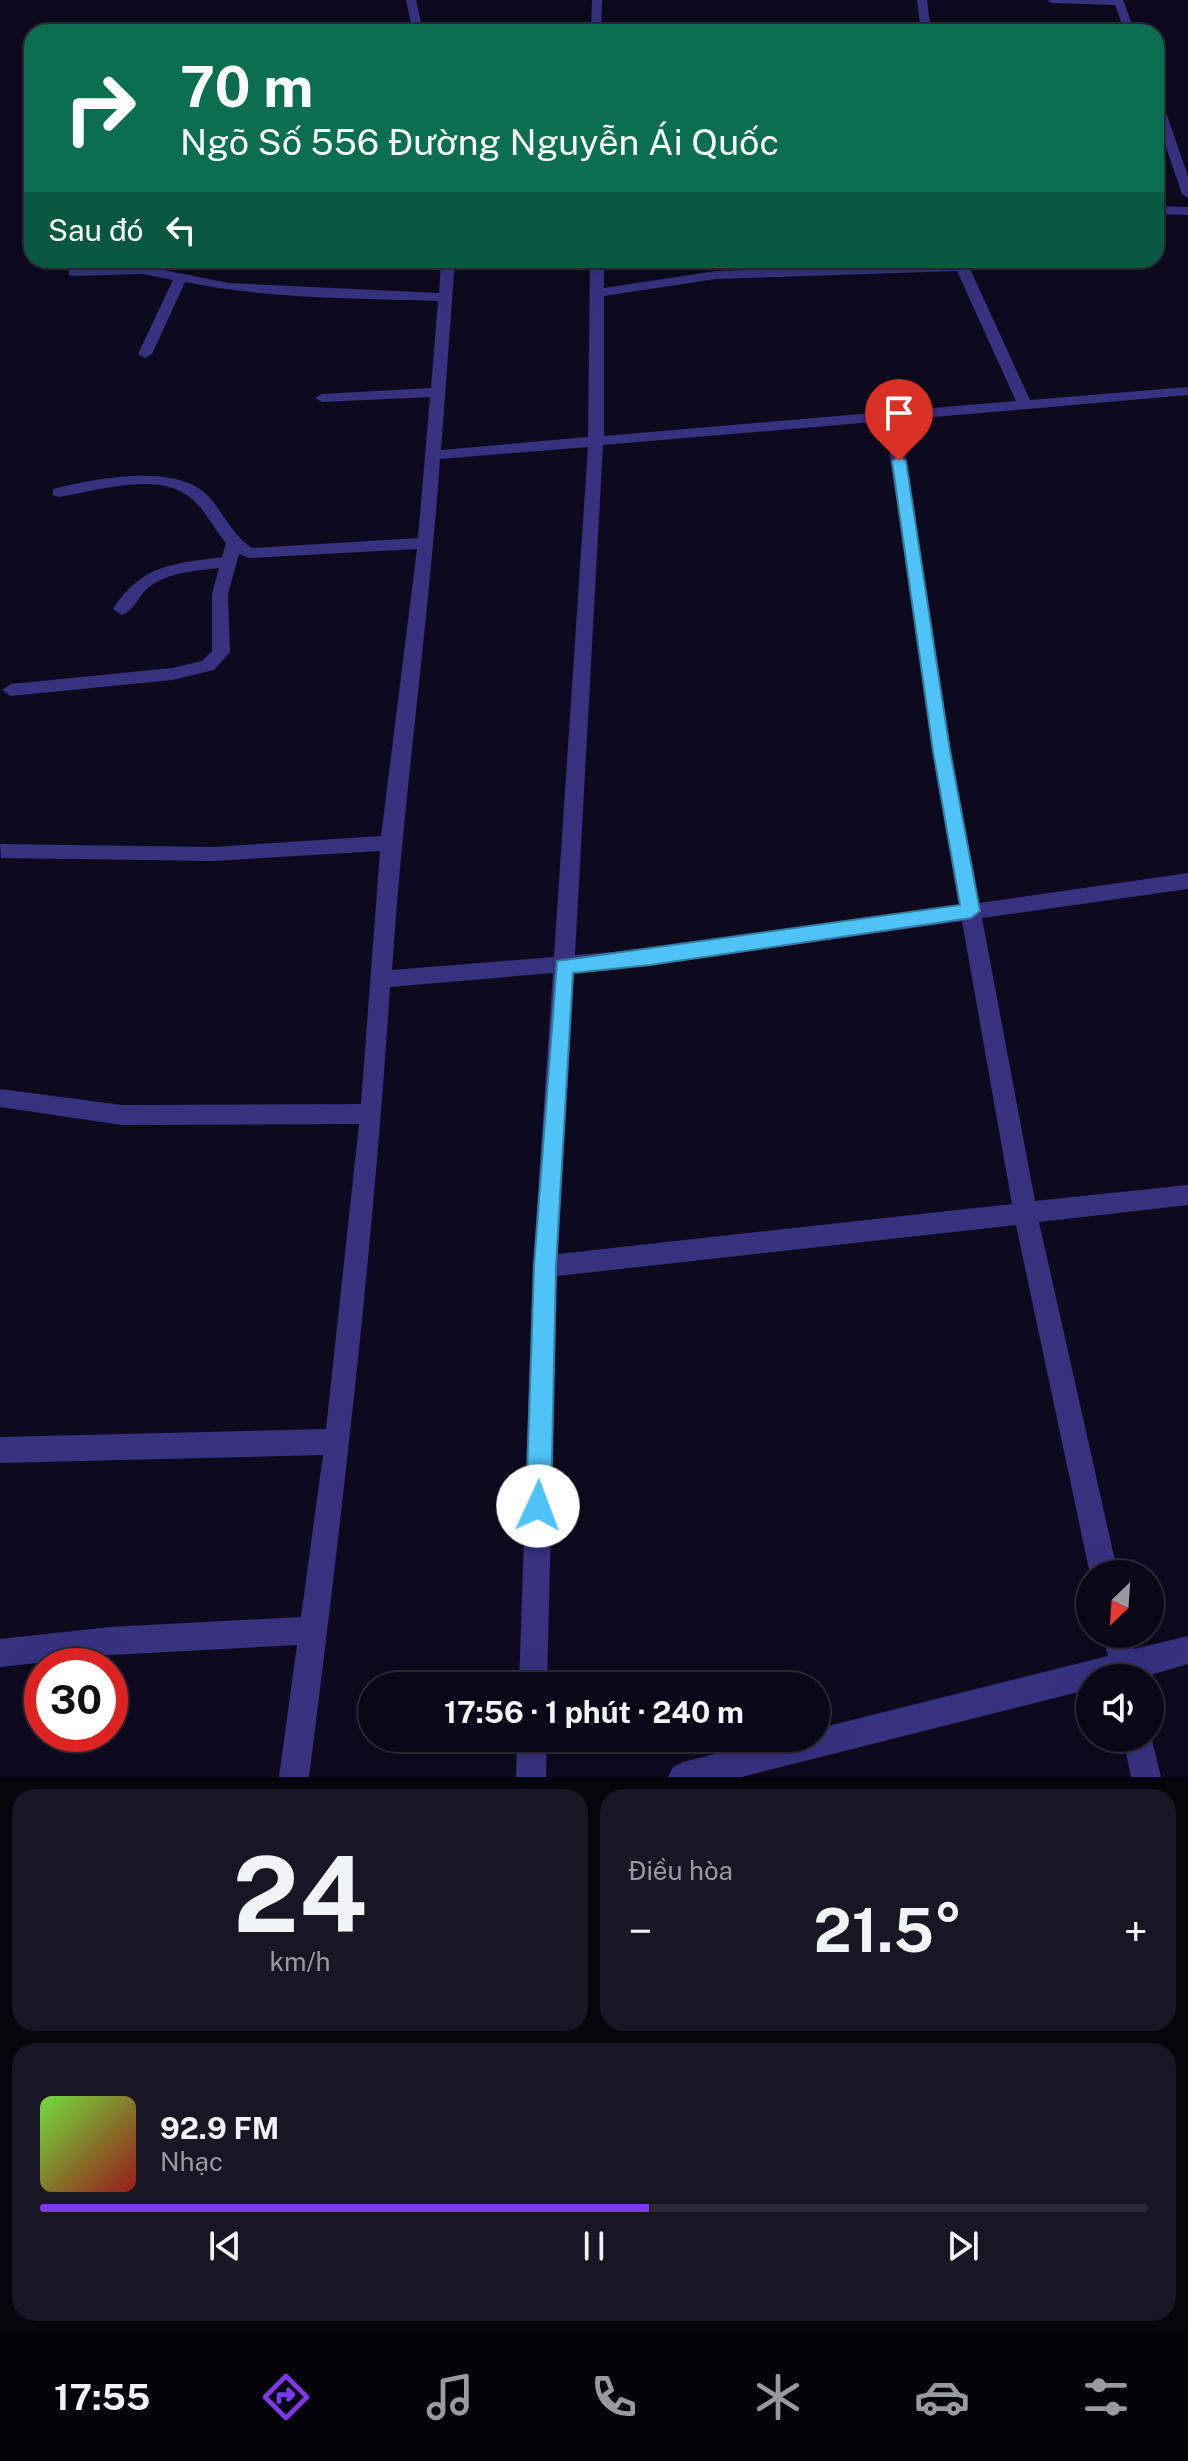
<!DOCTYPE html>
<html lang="vi">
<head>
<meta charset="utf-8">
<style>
	:root { --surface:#0a0816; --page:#181623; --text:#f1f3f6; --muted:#999aa1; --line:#2a2935; --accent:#7c3aed }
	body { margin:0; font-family:"Public Sans",sans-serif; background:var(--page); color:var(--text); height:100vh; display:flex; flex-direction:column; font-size:30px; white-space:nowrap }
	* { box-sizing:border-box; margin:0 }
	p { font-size:26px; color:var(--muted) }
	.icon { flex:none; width:44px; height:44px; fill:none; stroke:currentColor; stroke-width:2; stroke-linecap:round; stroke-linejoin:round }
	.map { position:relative; height:1777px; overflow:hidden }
	.panel { display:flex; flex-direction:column; gap:12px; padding:12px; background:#06040c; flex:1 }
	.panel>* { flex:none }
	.guide { position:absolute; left:24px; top:24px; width:1140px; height:244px; border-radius:24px; box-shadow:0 8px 32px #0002,0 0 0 2px var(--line); background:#0b6e4f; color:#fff; overflow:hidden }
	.needle { width:52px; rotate:205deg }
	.controls { position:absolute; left:1076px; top:1560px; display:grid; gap:16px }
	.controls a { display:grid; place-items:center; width:88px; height:88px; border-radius:50%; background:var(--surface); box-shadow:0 8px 32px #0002,0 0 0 2px var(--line); font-size:40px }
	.speed { position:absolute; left:24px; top:1648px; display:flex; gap:16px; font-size:40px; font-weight:700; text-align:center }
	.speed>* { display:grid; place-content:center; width:104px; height:104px; border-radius:50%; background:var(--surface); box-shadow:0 8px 32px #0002,0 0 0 2px var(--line); line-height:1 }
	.speed .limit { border:12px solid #d22; background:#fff; color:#111 }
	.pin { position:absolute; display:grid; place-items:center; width:68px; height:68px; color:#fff; margin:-82px -34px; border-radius:50% 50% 50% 0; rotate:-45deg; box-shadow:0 0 8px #0007 }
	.pin .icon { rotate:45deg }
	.me { position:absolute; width:88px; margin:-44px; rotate:2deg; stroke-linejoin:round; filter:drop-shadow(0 0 6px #0008) }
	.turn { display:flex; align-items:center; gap:28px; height:168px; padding:0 24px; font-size:36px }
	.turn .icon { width:104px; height:104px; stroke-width:2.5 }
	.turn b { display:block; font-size:56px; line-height:68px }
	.then { display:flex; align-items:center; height:76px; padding:0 24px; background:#0003; gap:16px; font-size:30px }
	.big { font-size:60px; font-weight:700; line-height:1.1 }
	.panel .card { flex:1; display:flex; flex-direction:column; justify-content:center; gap:12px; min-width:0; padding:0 28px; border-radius:24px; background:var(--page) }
	.panel .dial { align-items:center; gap:0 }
	.dial b { font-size:104px; line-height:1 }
	.song { display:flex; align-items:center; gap:24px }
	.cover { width:96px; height:96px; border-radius:12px; background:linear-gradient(135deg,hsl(100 70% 55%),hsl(0 70% 35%)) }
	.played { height:8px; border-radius:4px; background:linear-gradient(90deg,var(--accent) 55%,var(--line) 55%) }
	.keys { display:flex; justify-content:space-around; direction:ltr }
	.heat { display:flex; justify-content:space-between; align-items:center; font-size:44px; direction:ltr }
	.panel .tiles { flex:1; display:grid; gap:12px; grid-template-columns:1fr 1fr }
	.card:last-child { grid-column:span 2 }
	.trip { position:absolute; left:358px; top:1672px; width:472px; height:80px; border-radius:40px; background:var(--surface); box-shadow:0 8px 32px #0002,0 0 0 2px var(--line); font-weight:700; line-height:80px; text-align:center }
	.dock { display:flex; height:128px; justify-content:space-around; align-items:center; background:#040309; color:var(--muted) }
	.dock .icon { width:56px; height:56px }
	.dock .on { color:var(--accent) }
	.dock b { font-size:36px; color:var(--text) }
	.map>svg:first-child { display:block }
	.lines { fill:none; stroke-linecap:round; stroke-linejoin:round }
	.street { fill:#363280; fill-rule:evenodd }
	.route { fill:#4fc3f7; stroke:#337fa1; stroke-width:2 }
</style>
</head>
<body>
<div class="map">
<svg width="1188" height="1777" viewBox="0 0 1188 1777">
	<rect width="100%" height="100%" fill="#0e0a1e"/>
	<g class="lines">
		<path class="street" d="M406,0H416L423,32H413Z
			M592,0H602L601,32H591Z
			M917,0H927L931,32H921Z
			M1047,0H1123L1135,32H1125L1115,5L1052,3Z
			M1156,98L1162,101L1188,176V198L1182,194L1156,118Z
			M1156,206L1188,207V215L1156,214Z
			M441,260H455L441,450L588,437L590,260H604V288L716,271L954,263L952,260H966L1030,400L1188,387V395L900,420L951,751L979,903L1188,873V889L982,918L1035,1201L1188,1185V1205L1039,1222L1118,1574H1090L1016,1225L557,1276L547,1686H519L533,1266L553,973L390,987C373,1251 342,1514 309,1777H279L297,1645L110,1655L0,1667V1639L110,1627L301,1617L323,1455L0,1463V1437L326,1429L359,1124L122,1125L0,1107V1089L122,1105L361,1104L380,851L213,861L1,858L0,844L213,847L381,836L417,549L249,558L239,554L228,594L230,652L214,670L172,680L11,696L2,690L11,684L172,668L202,661L212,651V594L219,568C195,571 169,572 149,587C139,595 134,611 122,615L113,609C142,564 173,564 222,557L226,543C214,529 206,511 192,499C159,470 97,491 59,497L53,495V489C94,479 176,462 208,496C224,513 232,535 252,548L418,538L430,397L322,402L315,398L322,394L431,388L438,301C353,298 268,299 185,282L152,354L145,358L138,354L173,280L143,274L74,276L69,275V269L143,266L229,283L439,293ZM957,271L1016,401L897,411L891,409L884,412L604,436V296L716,279ZM885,421L933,751L960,905L650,949L575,955L603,445ZM588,447L554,957L392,970C403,799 428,630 440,459ZM962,921L1012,1204L558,1254L574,972L650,965Z
			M1103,1634H1131L1134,1649L1188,1636V1664L1140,1678H1090V1689L741,1777H668L673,1767L683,1762L780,1738H816V1729L1108,1656Z
			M1150,1732L1161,1777H1131L1123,1738H1150Z
			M517,1738H547L546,1777H516Z"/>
	</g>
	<path class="route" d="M899,457L906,461L950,751L980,911L971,918L650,965L573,973L556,1266L551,1506L547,1515L538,1518L530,1515L526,1506L534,1266L557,961L960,905L933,751L892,461Z"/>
</svg>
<div class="controls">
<a><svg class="needle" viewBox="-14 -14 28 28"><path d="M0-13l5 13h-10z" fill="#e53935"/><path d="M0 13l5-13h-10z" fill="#999aa1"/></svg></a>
<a><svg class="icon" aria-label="sound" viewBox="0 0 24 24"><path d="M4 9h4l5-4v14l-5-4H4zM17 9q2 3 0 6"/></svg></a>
</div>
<div class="speed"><div class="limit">30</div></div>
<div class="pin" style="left:899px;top:461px;background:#d93025"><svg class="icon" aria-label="arrive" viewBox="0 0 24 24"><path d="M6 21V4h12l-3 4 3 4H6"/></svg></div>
<svg class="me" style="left:538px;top:1506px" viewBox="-20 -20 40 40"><circle r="19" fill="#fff"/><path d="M0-13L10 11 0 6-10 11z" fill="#4fc3f7"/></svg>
<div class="trip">17:56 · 1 phút · 240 m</div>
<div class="guide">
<div class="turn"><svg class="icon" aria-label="right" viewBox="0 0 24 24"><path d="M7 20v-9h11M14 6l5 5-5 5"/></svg><div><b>70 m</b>Ngõ Số 556 Đường Nguyễn Ái Quốc</div></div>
<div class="then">Sau đó<svg class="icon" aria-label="left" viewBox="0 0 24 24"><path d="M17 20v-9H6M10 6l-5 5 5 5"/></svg></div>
</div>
</div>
<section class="panel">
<div class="tiles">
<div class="card dial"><b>24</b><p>km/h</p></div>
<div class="card"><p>Điều hòa</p>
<div class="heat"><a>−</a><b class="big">21.5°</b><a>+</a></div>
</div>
<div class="card">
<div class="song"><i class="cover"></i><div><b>92.9 FM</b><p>Nhạc</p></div></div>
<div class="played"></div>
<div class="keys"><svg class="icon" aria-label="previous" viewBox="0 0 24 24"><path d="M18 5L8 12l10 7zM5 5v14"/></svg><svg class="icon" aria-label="pause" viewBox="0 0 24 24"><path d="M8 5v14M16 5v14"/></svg><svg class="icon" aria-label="next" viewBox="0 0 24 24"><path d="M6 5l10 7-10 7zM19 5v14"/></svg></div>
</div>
</div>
</section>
<nav class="dock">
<b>17:55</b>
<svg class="icon on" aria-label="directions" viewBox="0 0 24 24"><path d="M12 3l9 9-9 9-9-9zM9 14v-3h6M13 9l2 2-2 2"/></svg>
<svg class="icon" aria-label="music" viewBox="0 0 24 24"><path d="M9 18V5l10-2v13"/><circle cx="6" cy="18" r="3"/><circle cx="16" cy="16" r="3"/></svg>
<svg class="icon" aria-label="phone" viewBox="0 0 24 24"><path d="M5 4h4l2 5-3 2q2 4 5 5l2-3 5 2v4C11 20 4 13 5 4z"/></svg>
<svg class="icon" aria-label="climate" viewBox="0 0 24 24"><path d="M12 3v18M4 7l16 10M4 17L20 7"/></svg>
<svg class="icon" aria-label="car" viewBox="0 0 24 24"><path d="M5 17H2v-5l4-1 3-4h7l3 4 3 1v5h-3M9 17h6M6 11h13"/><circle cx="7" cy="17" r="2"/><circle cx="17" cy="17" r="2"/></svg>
<svg class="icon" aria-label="filters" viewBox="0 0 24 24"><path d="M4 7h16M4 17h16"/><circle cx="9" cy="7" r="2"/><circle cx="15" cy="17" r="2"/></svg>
</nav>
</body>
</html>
